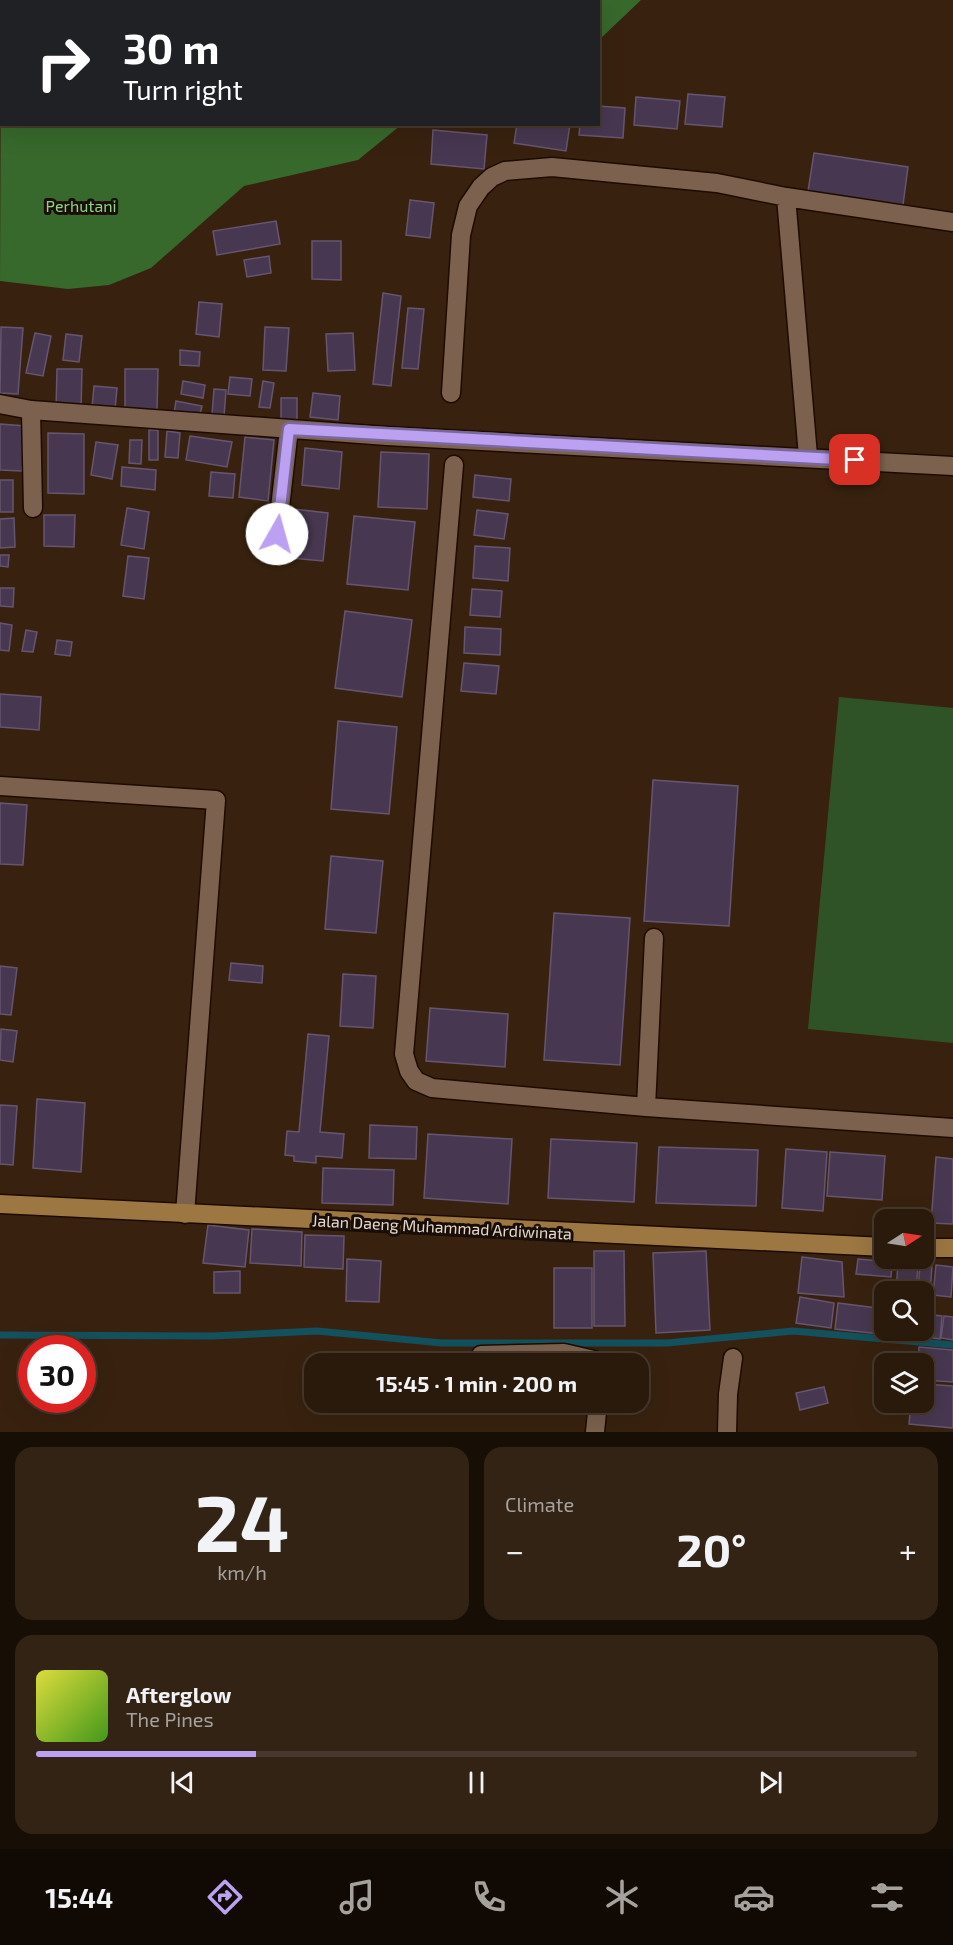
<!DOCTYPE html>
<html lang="en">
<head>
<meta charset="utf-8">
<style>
	:root { --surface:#2a1a0b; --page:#322314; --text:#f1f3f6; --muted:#a5a19d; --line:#46382c; --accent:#bca0f2 }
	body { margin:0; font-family:"Exo 2",sans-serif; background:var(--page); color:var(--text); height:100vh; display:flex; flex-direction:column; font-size:22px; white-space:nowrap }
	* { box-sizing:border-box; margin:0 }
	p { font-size:20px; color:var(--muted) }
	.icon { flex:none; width:33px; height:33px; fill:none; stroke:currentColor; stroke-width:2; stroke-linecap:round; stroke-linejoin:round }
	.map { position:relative; height:1432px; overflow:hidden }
	.side { display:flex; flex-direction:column; gap:15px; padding:15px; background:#170e06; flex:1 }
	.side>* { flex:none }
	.banner { position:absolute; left:0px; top:0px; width:600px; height:126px; box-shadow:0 6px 24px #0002,0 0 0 2px var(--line); background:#202124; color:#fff; overflow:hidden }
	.needle { width:39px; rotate:78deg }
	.fabs { position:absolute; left:874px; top:1209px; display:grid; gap:12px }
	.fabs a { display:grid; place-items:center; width:60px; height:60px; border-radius:12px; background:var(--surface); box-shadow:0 6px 24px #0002,0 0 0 2px var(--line); font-size:30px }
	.speed { position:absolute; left:18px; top:1335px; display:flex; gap:12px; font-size:30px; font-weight:700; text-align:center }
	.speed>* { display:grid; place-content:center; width:78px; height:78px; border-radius:50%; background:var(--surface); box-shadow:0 6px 24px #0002,0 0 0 2px var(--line); line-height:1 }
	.speed .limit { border:9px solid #d22; background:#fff; color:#111 }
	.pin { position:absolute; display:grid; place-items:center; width:51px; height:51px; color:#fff; margin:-26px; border-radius:12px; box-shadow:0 3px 9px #0006 }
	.me { position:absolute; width:66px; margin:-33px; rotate:7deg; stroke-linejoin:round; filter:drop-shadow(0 0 4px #0008) }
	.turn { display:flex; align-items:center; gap:21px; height:126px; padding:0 24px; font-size:27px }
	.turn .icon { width:78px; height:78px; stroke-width:2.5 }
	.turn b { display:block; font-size:42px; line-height:51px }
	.big { font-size:45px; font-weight:700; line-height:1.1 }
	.side .card { flex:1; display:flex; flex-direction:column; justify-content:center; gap:9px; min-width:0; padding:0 21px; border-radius:18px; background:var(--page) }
	.side .dial { align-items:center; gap:0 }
	.dial b { font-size:78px; line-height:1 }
	.song { display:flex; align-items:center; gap:18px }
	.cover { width:72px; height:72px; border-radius:9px; background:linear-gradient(135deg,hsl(60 70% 55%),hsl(100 70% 35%)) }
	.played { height:6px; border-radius:3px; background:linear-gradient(90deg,var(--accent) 25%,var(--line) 25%) }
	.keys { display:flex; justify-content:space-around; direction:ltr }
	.heat { display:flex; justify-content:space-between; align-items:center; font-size:33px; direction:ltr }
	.side .tiles { flex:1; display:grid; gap:15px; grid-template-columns:1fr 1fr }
	.card:last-child { grid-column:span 2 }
	.trip { position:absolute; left:304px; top:1353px; width:345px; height:60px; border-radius:18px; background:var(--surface); box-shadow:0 6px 24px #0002,0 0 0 2px var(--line); font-weight:700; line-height:60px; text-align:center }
	.menu { display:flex; height:96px; justify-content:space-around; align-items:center; background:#110a04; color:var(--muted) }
	.menu .icon { width:42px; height:42px }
	.menu .on { color:var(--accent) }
	.menu b { font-size:27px; color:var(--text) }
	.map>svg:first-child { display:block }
	.green { fill:#2f5327 }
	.forest { fill:#37682c }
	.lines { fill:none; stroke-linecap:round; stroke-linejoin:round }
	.stream { stroke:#12515d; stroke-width:7 }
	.building { fill:#473750; stroke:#66556f; stroke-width:1.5 }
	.minor-casing { stroke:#1e0b00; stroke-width:21 }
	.major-casing { stroke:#1e0b00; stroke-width:21 }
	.minor { stroke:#7c624e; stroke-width:18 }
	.major { stroke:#9c7741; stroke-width:18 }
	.route-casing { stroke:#7a689d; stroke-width:15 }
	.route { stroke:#bca0f2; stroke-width:10 }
	.labels { text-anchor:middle; stroke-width:6; stroke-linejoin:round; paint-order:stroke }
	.park-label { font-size:16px; fill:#8ed47f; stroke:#180e07 }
	.street-label { font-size:16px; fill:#e5d6cb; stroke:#180e07 }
</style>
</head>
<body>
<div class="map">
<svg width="953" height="1432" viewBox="0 0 953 1432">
	<rect width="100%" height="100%" fill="#38220f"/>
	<path class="green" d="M839,697L953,708V1043L808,1029Z"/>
	<path class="forest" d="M12,0H641L599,40L598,2Z
		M1,35L2,124L401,125L358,160L244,186L151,268L109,285L68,289L0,281Z"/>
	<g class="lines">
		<path class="stream" d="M0,1335L212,1336L317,1331L442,1343H667L793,1331L953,1345"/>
	</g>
	<path class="building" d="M688,94L725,97L722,127L685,124Z
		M636,97L680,101L677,129L634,125Z
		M598,106L625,108L623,138L579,135L580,124H598Z
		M517,124H570L566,151L514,143Z
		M433,130L487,135L484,169L431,164Z
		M814,153L908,167L903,205L808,191Z
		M410,200L434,203L430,238L406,235Z
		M276,221L280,244L217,255L213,231Z
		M312,241H341V280L312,279Z
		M269,256L271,273L247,277L244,260Z
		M383,293L401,296L391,386L373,384Z
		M199,302L222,304L219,337L196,334Z
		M408,308L424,309L418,369L402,368Z
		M1,327L23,328L18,394L0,393Z
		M265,327L289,328L286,371L263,370Z
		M35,333L51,336L43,376L26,373Z
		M353,333L355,370L328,371L326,334Z
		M66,334L82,336L79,362L63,360Z
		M180,350L200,352L199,366L180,365Z
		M57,369H82L81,410L56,409Z
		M125,369H158L157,410L125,409Z
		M230,377L252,379L250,396L228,394Z
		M183,381L205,385L203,398L181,394Z
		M263,381L274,383L270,408L259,407Z
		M94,386L117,388L115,410L92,408Z
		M214,389L226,390L224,417L212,415Z
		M313,393L340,396L338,420L310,417Z
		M281,398H297V422L281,423Z
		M176,401L202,406L199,418L174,414Z
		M0,424L26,426L22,471L0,470Z
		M149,430H158V460H149Z
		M167,431L180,433L178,458L165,457Z
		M48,433L84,434V494L48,493Z
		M190,436L232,442L227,467L186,460Z
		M245,437L274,440L268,501L239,497Z
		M130,440H142L141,464L129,463Z
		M96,442L118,445L112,479L91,475Z
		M305,448L342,452L339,489L302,485Z
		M381,452L429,454L427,509L378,507Z
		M122,467L156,470L155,490L121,486Z
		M211,472L235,474L233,498L209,496Z
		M475,475L511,479L509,501L473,497Z
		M0,480H13V512H0Z
		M127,508L149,512L144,549L121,545Z
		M285,508L328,513L323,561L280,557Z
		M477,510L508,514L504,539L474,535Z
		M44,515H75L74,547L44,546Z
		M354,516L415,522L408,590L347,584Z
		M14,518L15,547L0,548V519Z
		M475,546L510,548L508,581L473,578Z
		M0,555H9L8,567L0,566Z
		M128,556L149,558L144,599L123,596Z
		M0,588H14L13,607L0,606Z
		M472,589L502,591L500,617L470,615Z
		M345,611L412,620L402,697L335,688Z
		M0,623L12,625L9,651L0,650Z
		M465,627L501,629L500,655L464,653Z
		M26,630L37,632L33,652L22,651Z
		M57,640L72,642L70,656L55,654Z
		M464,663L499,666L496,694L461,691Z
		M0,694L41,697L39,730L0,727Z
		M338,721L397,727L389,814L331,809Z
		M653,780L738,786L729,926L644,921Z
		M0,803L27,805L23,865L0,864Z
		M331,856L383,861L376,933L325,929Z
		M554,913L630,918L620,1065L544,1060Z
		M231,963L263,966L262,983L229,980Z
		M0,966L17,968L11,1015L0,1014Z
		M343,974L376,976L373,1028L340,1026Z
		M430,1008L508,1014L505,1067L426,1061Z
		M1,1029L17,1031L13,1062L0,1060Z
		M308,1034L329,1036L320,1132L344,1134L342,1158L316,1156V1163L294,1161V1156L285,1155L287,1131L299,1132Z
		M37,1099L85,1103L81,1172L33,1168Z
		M0,1105L17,1106L13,1165L0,1164Z
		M370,1125L417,1127L416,1159L369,1158Z
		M428,1134L512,1139L508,1204L424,1198Z
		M551,1139L637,1143L634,1202L548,1198Z
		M659,1147L758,1150L756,1206L656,1203Z
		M786,1149L827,1152L823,1211L782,1208Z
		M830,1152L885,1156L882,1200L827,1196Z
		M936,1157L953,1159V1224L931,1223Z
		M323,1168L394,1170L393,1205L322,1203Z
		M208,1225L249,1230L245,1267L203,1263Z
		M252,1229L302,1232L301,1266L250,1263Z
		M305,1235L344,1236L343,1269L304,1267Z
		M594,1251H624L625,1326H594Z
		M706,1251L710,1330L656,1333L653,1253Z
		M802,1257L842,1262L844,1297L798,1293Z
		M347,1259L381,1261L379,1302L346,1301Z
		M858,1259L892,1262L891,1277L856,1274Z
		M898,1262L918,1264L916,1292H896Z
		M920,1264L932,1265L930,1295L918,1292Z
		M936,1265L953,1267L951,1297L933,1295Z
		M554,1268H592V1328H554Z
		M240,1271V1293H214V1272Z
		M800,1297L834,1303L831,1328L796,1323Z
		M838,1303L885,1309V1330H889V1335L835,1329Z
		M924,1314L942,1316L940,1339L917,1336V1330H924Z
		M944,1316L953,1317V1340L941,1338Z
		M892,1330H915V1337L892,1334Z
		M919,1347L953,1350V1382L924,1380V1364H918Z
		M924,1384L953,1386V1428L909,1424L911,1402H924Z
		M824,1387L828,1403L800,1410L796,1393Z"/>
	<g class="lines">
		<defs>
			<path id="minor" d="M786,197L808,456
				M451,393L461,235L468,206L481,187L492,177L505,171L552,167L717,183L786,197L953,222
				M0,404L31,410L387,436L953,466
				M31,410L33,508
				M454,465L404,1054L409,1071L416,1081L432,1088L646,1107L953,1128
				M277,534L289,429
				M0,786L216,800L185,1214
				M646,1107L654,938
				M481,1355L564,1353L594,1360V1364
				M595,1432L598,1402
				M727,1432L728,1394L733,1358"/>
			<path id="major" d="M0,1204L885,1247
				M924,1248H953"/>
		</defs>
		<use href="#minor" class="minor-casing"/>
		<use href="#major" class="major-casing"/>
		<use href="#minor" class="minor"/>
		<use href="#major" class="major"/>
	</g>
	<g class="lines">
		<defs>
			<path id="route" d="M277,534L289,429L855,460"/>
		</defs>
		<use href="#route" class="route-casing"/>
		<use href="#route" class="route"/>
	</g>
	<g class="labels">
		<g class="park-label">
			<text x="81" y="212">Perhutani</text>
		</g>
		<g class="street-label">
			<text transform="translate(442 1227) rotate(3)" y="6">Jalan Daeng Muhammad Ardiwinata</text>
		</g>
	</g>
</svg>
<div class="fabs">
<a><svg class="needle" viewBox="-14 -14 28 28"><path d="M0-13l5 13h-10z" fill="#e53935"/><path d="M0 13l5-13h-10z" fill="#a5a19d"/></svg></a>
<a><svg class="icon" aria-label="search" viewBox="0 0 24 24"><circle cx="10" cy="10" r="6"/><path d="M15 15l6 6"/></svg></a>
<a><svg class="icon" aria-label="layers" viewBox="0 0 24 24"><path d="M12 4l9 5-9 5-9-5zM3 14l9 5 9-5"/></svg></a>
</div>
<div class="speed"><div class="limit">30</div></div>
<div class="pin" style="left:855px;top:460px;background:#d93025"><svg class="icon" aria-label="arrive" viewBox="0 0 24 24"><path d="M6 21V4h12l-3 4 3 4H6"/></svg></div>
<svg class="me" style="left:277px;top:534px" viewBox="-20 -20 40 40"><circle r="19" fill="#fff"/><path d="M0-13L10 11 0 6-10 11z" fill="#bca0f2"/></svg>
<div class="trip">15:45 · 1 min · 200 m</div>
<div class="banner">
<div class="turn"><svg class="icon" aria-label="right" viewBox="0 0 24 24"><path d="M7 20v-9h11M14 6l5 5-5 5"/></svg><div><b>30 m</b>Turn right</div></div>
</div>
</div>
<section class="side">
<div class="tiles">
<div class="card dial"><b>24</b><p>km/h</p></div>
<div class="card"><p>Climate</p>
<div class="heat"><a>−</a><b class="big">20°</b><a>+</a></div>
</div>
<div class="card">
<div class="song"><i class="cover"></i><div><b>Afterglow</b><p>The Pines</p></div></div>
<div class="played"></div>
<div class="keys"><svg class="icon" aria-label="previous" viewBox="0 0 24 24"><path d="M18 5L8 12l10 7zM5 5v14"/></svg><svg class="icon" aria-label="pause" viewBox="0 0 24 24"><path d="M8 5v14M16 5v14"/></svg><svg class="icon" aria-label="next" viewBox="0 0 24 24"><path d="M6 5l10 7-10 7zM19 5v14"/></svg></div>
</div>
</div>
</section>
<nav class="menu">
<b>15:44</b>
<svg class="icon on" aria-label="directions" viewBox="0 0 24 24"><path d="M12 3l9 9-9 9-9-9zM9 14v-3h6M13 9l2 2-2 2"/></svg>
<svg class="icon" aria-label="music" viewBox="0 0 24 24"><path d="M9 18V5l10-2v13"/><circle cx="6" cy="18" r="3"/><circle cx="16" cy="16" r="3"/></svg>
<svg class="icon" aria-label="phone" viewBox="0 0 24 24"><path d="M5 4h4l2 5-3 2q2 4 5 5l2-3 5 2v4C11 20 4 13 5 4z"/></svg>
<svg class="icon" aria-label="climate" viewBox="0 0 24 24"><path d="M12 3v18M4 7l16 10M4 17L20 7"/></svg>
<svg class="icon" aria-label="car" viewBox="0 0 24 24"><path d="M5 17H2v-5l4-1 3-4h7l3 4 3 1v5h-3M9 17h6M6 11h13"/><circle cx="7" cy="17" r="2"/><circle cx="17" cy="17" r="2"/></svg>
<svg class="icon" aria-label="filters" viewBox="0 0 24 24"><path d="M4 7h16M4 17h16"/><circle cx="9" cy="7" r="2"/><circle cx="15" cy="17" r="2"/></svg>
</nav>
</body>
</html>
